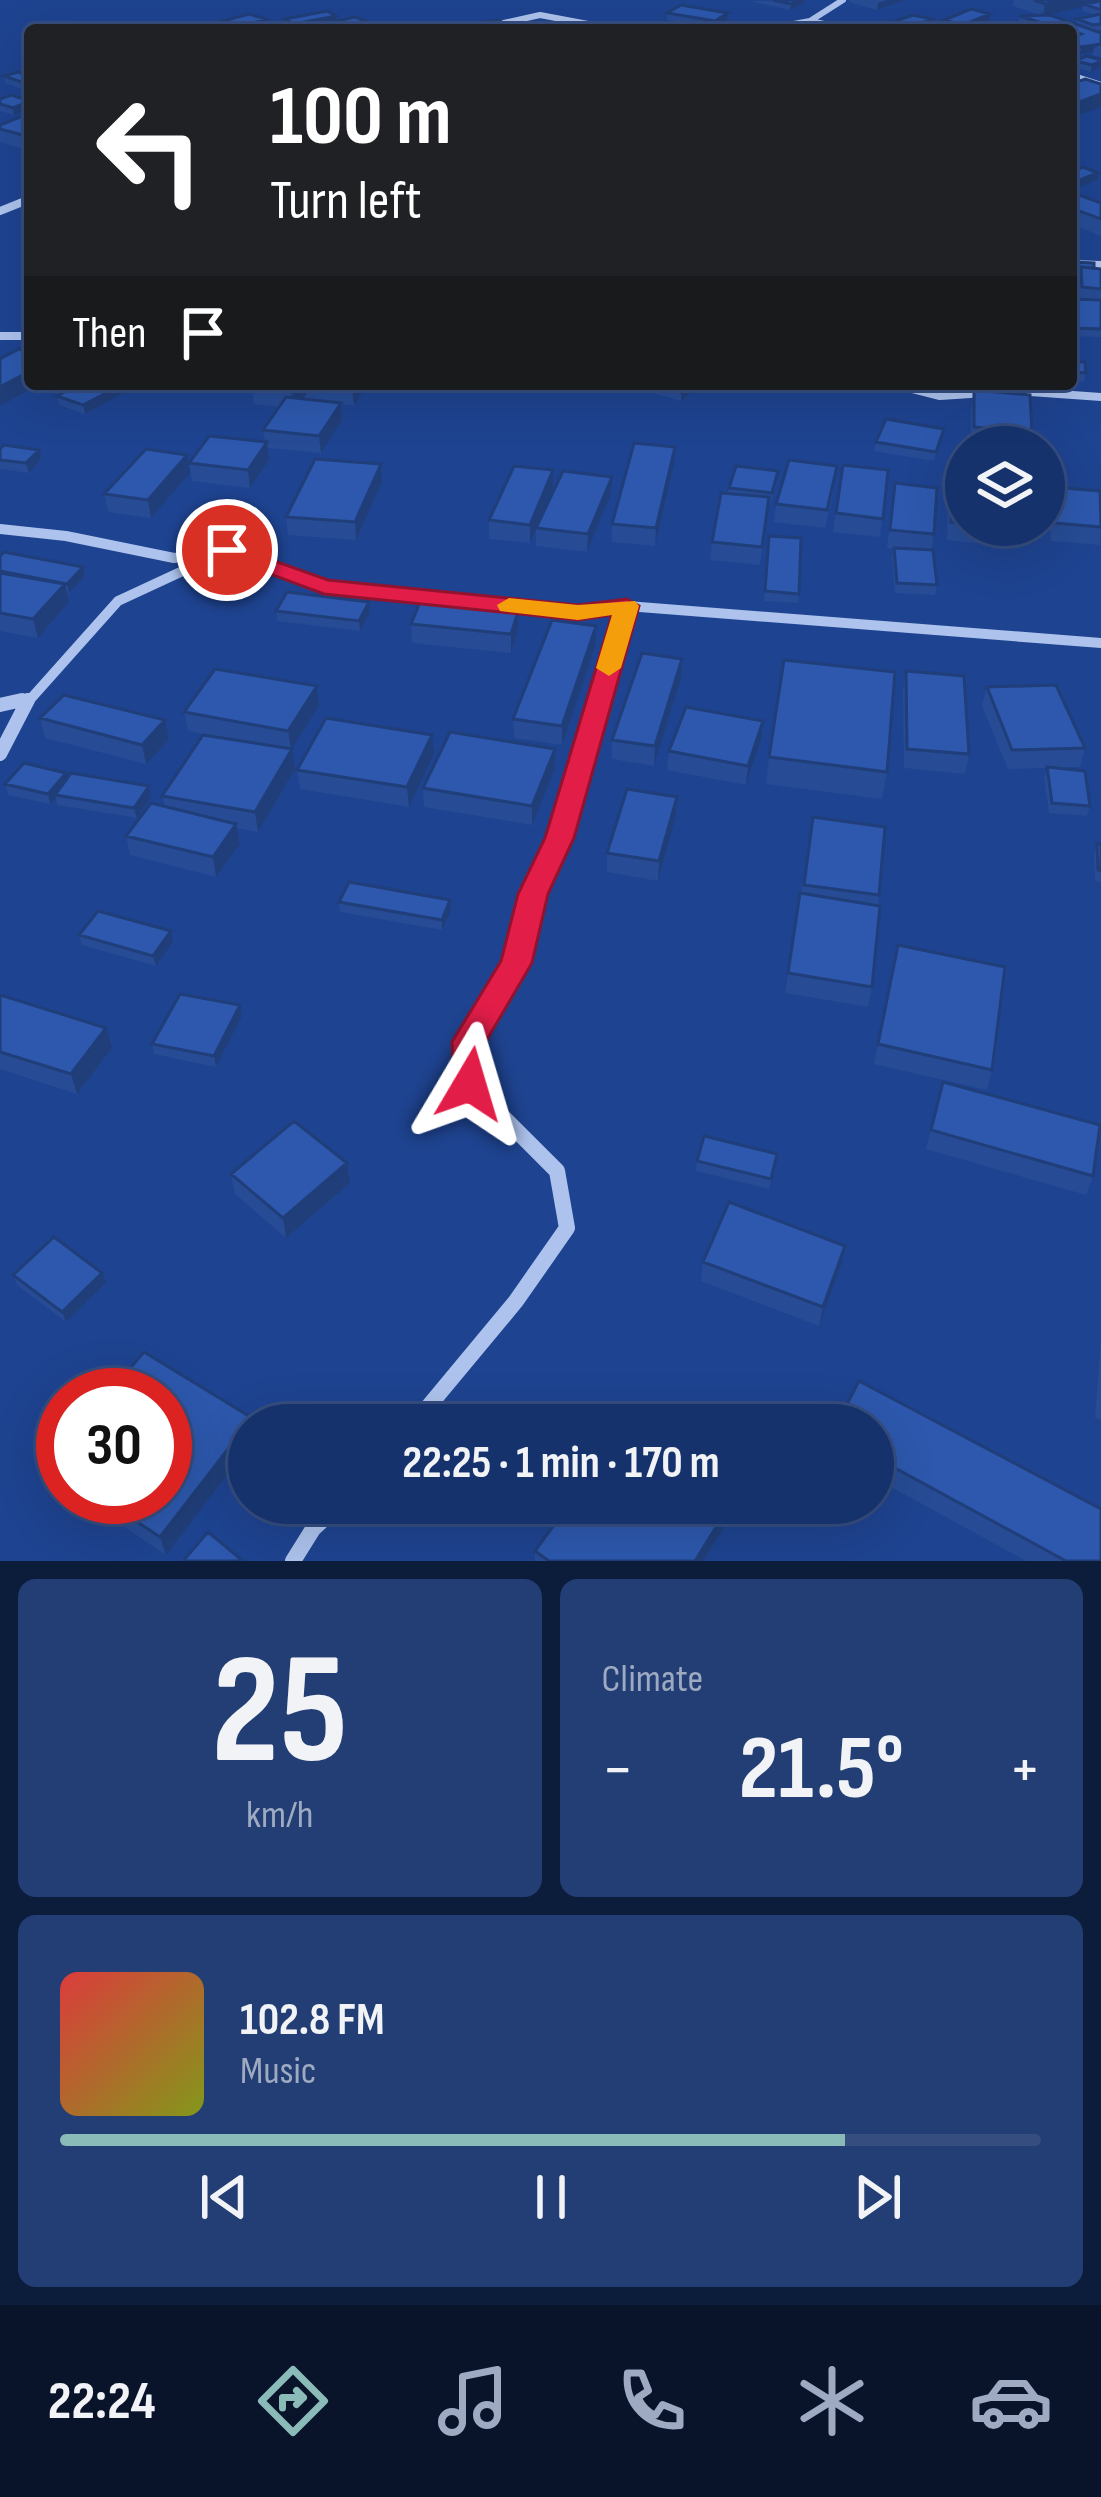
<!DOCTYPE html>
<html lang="en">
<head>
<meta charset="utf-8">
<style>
	:root { --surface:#16326c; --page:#233e74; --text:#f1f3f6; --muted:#9eaac2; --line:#354d7f; --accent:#8bbbb9 }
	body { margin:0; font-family:"Sofia Sans Condensed",sans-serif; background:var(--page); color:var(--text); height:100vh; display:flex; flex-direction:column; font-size:45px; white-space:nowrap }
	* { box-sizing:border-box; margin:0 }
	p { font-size:39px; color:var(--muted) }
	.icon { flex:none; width:66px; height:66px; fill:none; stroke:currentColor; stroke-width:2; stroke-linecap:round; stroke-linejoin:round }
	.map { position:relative; height:1561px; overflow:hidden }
	.side { display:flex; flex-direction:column; gap:18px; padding:18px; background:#0c1c3b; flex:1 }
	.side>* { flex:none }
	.hud { position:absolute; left:24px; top:24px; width:1053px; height:366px; border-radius:12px; box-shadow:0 12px 48px #0002,0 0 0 3px var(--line); background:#202124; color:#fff; overflow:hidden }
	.fabs { position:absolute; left:945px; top:426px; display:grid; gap:24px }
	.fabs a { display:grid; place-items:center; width:120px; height:120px; border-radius:50%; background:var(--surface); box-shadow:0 12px 48px #0002,0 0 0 3px var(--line); font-size:60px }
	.speed { position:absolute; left:36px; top:1368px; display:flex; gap:24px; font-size:60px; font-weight:700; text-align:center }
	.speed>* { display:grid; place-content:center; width:156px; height:156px; border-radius:50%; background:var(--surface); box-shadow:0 12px 48px #0002,0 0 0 3px var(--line); line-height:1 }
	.speed .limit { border:18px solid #d22; background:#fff; color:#111 }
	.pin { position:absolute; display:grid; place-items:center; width:102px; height:102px; color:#fff; margin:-51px; border:6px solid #fff; border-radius:50%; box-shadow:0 3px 12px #0007 }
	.me { position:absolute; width:132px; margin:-66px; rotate:7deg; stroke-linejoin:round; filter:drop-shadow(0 0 9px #0008) }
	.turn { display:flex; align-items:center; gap:42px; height:252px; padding:0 48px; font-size:54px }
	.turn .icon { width:156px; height:156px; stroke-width:2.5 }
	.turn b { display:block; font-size:84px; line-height:102px }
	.then { display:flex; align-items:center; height:114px; padding:0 48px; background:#0003; gap:24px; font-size:45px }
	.big { font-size:90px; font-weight:700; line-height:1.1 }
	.side .tile { flex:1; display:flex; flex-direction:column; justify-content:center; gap:18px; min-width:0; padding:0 42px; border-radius:18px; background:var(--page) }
	.side .dial { align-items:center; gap:0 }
	.dial b { font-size:156px; line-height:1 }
	.song { display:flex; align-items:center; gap:36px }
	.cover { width:144px; height:144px; border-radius:18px; background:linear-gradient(135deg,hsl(0 70% 55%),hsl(70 70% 35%)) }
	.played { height:12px; border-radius:6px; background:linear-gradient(90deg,var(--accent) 80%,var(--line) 80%) }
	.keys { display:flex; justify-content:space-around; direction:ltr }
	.heat { display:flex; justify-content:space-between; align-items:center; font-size:66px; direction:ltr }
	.side .tiles { flex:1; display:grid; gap:18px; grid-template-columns:1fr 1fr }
	.tile:last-child { grid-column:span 2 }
	.trip { position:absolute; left:228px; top:1404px; width:666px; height:120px; border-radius:60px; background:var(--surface); box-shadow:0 12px 48px #0002,0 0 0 3px var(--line); font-weight:700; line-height:120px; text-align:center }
	.tab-bar { display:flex; height:192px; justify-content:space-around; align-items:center; background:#09142b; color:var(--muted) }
	.tab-bar .icon { width:84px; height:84px }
	.tab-bar .active { color:var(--accent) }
	.tab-bar b { font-size:54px; color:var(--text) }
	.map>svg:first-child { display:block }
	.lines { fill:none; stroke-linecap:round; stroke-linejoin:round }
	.street-far4 { stroke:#adc3ed; stroke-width:6 }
	.street-far3 { stroke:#adc3ed; stroke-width:8 }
	.street-far2 { stroke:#adc3ed; stroke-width:10 }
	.street-far1 { stroke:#adc3ed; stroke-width:14 }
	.street { stroke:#adc3ed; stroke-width:16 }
	.wall { fill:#274c95; fill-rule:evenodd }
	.shaded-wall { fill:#203e79 }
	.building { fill:#2d58ad; stroke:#203e79; stroke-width:3 }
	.route { fill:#e11d48; stroke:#92132f; stroke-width:3 }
	.slow { fill:#f59e0b }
</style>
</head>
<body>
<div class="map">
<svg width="1101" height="1561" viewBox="0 0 1101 1561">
	<rect width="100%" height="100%" fill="#1e4390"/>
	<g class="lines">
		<path class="street-far4" d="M810,21L852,30
			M472,30L540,15L588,24L680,30
			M761,30L810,21L843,0
			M1071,75L1101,85"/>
		<path class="street-far3" d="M0,211L30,199
			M1071,264L1101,265
			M0,336H30
			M893,384L940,396L1016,391L1101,397"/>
		<path class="street-far2" d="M0,529L66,536L174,558L228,551L324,587L578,613L627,606L1101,643
			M9,703L29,698
			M27,703L118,601L215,556
			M599,703L627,606"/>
		<path class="street-far1" d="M0,705L22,700
			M0,754L28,700
			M471,1079L468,1042L516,963L533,894L560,838L600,700"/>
		<path class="street" d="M413,1425L516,1301L567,1228L557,1171L471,1085L470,1076
			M293,1561L313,1529L341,1503"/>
	</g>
	<path class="wall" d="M804,0V4L790,10L748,1Z
		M849,0H905L877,10L849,2Z
		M1014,0H1100L1101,30L1095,31L1101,33V57L1092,55L1093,52L1080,54L1071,51V30H1043L1019,23L1020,16L1040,15L1013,6ZM1083,7V11L1095,15L1077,19L1076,24L1049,15Z
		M667,13L727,20L714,28L667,20Z
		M336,16V21L380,30H293L285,26V19Z
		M266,19L267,26L253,30H231L224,28L223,21Z
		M932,19L931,26L920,30H889L890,23Z
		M944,20H989L965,30H956L943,27Z
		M1101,60V67L1091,72L1075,67L1076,61Z
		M4,76H30V88L25,90L5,83Z
		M0,99L30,101V109L14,115L0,111Z
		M30,113V151L0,142V125Z
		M1071,192L1101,203V236L1071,224Z
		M1071,262L1101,269V337L1071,336V299H1078V280L1071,279Z
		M1071,346L1074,356L1073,362L1086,373L1084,382L1071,381Z
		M30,384H140L85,414L59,405L57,396L60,395L40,388L39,384Z
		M254,384H368L354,406L341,404L342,420L321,453L268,448L269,460L250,488L192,481L189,463L265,442L263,430L279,407L254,404L252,387Z
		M643,384H701L681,401L643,390Z
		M974,390L1032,433L1029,447L971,445V407Z
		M944,429L934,461L874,451L876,442Z
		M675,447L674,464L655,546L612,542V524Z
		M0,449L39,450L41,459L29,473L0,469Z
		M381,464L382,482L356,540L288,535L286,517Z
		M843,465L888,470L880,537L833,532Z
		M553,470V488L539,522L611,494L587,552L536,546V528L530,543L489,539V520Z
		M190,473L151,518L108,512L104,494Z
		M778,480L771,502H769L760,565L710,560L712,542L729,488Z
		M952,482L966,483V525H1019L1016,547L947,540L948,500Z
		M895,483L934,534L931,550L937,585L935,595L895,593L892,557L893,549L887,548Z
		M835,484L825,528L774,522L776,504Z
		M1051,487L1101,500L1100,545L1051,541L1047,505Z
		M769,536L799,594L798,603L764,601Z
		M0,556L83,567L85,576L69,593H67L69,602L38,638L0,631Z
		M369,602L370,612L360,631L277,621L276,611Z
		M411,624L518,631L511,653L412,643Z
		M596,644L562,745L514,738L513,719Z
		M906,671L969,754L965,774L904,768L903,690Z
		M681,678L654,766L612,759V740Z
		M317,686L319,706L292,749L295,769L258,832L237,828L240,844L216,877L130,855L126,836L165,807L162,796L218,737L188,731L184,712Z
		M987,687L1085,748L1080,767L1053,768L1090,806L1087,816L1049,813L1044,777L1047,768L1008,769L982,706Z
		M40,718L165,720L169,740L146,764L45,738Z
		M763,721L761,740L746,785L667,770L669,751Z
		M555,749V769L532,825L424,807L423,788Z
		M434,754L409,807L300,789L297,770Z
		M769,757L887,772L882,799L766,784Z
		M67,777L149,786L151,796L137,818L57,805L56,798L50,804L8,795L5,784Z
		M677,797L676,816L658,881L607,872V853Z
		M813,817L879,895L872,987L868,1007L785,993Z
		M1097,844L1101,845V882L1095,881L1094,854Z
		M450,900L451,910L442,930L340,912L339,902Z
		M79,935L173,942L156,966L82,945Z
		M898,945L992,1070L987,1090L874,1064Z
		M0,995L112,1048L77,1094L0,1069Z
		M240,1005L242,1016L216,1067L154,1054L152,1044Z
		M943,1082L1093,1176L1086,1195L926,1149Z
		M697,1161L776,1164L769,1189L696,1171Z
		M347,1163L350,1183L286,1238L235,1194L231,1174Z
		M845,1246L841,1265L819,1326L701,1281L703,1262Z
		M13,1275L106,1283L66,1322L17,1285Z
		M1101,1339V1420L1095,1418Z
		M252,1418L253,1425H249L166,1555L80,1497H165Z
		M873,1425L1101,1561H1026L873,1477Z
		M63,1447V1485L57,1481L49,1463Z
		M732,1503L729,1520L703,1561H535V1551Z"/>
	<path class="shaded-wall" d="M800,0H804V4L790,10L791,4Z
		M888,0H905L877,10L878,3Z
		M1063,0H1100V4H1084L1083,7L1043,16L1045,4Z
		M728,13L727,20L714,28L715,21Z
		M990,14L989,20L962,30L963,25Z
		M336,16L337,22L295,30L294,24Z
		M266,19L267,26L253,30H241V27Z
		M932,19L931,26L920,30H909V28Z
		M1065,22L1057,27L1056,30H1047L1048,25Z
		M1101,44L1094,48L1093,52L1080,54L1081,47Z
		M1101,61V67L1091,72L1092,65Z
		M1101,94V107L1071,118V105Z
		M30,101V109L14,115L13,108Z
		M1098,173L1097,180L1075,189L1077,181Z
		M30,371V384H39L0,406V387Z
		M123,384H140L85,414L83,405Z
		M299,384H315H308L309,391L294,409L292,392Z
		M355,384H368L354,406L352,389Z
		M692,384H701L681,401V392Z
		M341,403L342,420L321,453L319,436Z
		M267,442L269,460L250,488L248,470Z
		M675,447L674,464L655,546L656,528Z
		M39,450L41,459L29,473L26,463Z
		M187,455L190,473L151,518L148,500Z
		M381,464L382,482L356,540L355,522Z
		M553,470V488L530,543V525Z
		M612,477L611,494L587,552L588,534Z
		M83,567L85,576L69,593L67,584Z
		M65,584L69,602L38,638L33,619Z
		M369,602L370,612L360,631L359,621Z
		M518,612V631L511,653V634Z
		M596,626V644L562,745V726Z
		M682,659L681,678L654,766L655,746Z
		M317,686L319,706L291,750L288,731Z
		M165,720L169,740L146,764L142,745Z
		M763,721L761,740L746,785L748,766Z
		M432,735L434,754L409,807L407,787Z
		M292,749L295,769L258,832L255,812Z
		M555,749V769L532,825V806Z
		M66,773L69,783L55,795L56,798L50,804L48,794Z
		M149,786L151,796L137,818L134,808Z
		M677,797L676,816L658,881L659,861Z
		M236,824L240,844L216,877L213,857Z
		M450,900L451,910L442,930V920Z
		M171,931L173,942L156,966L153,956Z
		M240,1005L242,1016L216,1067L214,1056Z
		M106,1028L112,1048L77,1094L71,1074Z
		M347,1163L350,1183L286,1238L283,1218Z
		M845,1246L841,1265L819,1326L823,1307Z
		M102,1273L106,1283L66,1322L62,1312Z
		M252,1418L253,1425H249V1446L166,1555L160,1537Z
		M731,1503L729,1520L703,1561H695Z"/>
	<path class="building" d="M773,0H800L791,4Z
		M1034,0H1063L1045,4Z
		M1101,1V10L1084,4Z
		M681,5L728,13L715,21L667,13Z
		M971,9L990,14L963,25L944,20Z
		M327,11L336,16L294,24L285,19Z
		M249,14L266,19L241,27L223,21Z
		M1101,14V24L1093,25L1077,19Z
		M913,15L932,19L909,28L890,23Z
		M1050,15L1101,33V44L1081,47L1071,44V38L1081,34L1057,27L1065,22L1048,25L1020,16Z
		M355,17L380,27L367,30H353L347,27L350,30H314L306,28Z
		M498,20L511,27L489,30L478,23Z
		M272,25L289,30H255Z
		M1087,56L1101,60V61L1092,65L1076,61Z
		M18,72L30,76V81L24,83L4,76Z
		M1085,79L1101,84V94L1071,105V84Z
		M11,95L30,101L13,108L0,104V99Z
		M30,113V137L0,129V125Z
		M1083,167L1098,173L1077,181L1071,179V172Z
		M1071,192L1101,203V219L1071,208Z
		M1071,262L1094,263V268L1081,267V272L1071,271Z
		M1081,267L1101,269V289L1082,287Z
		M1071,299L1101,300V329L1073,328L1071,322Z
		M19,349L30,353V371L0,387V359Z
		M1071,362H1085L1086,373L1071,372Z
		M52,384H73L65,388Z
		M79,384H123L83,405L57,396Z
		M254,384H299L292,392L252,387Z
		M308,384H355L352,389Z
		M654,384H692L681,392Z
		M974,390L1030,395L1032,433L974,427Z
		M286,397L341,403L319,436L263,430Z
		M886,419L944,429L936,452L876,442Z
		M209,436L267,442L248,470L189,463Z
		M634,443L675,447L656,528L612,524Z
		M4,445L39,450L26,463L0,460V449Z
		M146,449L187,455L148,500L104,494Z
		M315,459L381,464L355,522L286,517Z
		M789,460L837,466L827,510L776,504Z
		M843,465L888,470L883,519L836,513Z
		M514,466L553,470L530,525L489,520Z
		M736,466L778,471L772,493L729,488Z
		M563,471L612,477L588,534L536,528Z
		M952,482L966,483V523L951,522Z
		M895,483L937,488L934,534L890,530Z
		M1051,487L1100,491L1101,527L1055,523Z
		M721,493L769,497L762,547L712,542Z
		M981,525H1019L1020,529Z
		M769,536L801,538L799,594L765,591Z
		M894,548L933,550L937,585L897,583Z
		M4,552L83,567L67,584L0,571V556Z
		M0,573L65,584L33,619L0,613Z
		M287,592L369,602L359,621L276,611Z
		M420,602L518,612L511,634L411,624Z
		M552,620L596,626L562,726L513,719Z
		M642,653L682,659L655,746L612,740Z
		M784,660L895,672L887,772L769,757Z
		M215,669L317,686L288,731L184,712Z
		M906,671L964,676L969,754L907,749Z
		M1056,685L1085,748L1012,750L987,687Z
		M64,695L165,720L142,745L40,718Z
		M686,707L763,721L748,766L669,751Z
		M326,718L432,735L407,787L297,770Z
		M450,732L555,749L532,806L423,788Z
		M203,735L292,749L255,812L162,796Z
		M24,763L66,773L48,794L5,784Z
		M1047,767L1085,771L1090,806L1052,803Z
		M71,773L149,786L134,808L55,795Z
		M627,789L677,797L659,861L607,853Z
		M151,803L236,824L213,857L126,836Z
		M813,817L885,827L879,895L804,885Z
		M1097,844L1101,845V871L1098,870Z
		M349,882L450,900L442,920L339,902Z
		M800,893L880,906L872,987L788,973Z
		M98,911L171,931L153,956L79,935Z
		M898,945L1005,967L992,1070L878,1044Z
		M180,994L240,1005L214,1056L152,1044Z
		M0,995L106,1028L71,1074L0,1052Z
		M943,1082L1100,1125L1093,1176L931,1130Z
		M294,1121L347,1163L283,1218L231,1174Z
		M704,1136L777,1154L771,1179L697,1161Z
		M729,1202L845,1246L823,1307L703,1262Z
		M54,1237L102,1273L62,1312L13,1275Z
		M144,1352L252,1418L160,1537L100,1497H165V1395H107Z
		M859,1381L1101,1509V1561H1066L873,1456V1425H836Z
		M63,1447V1472L49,1463Z
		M570,1503H731L695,1561H549L535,1551Z
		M208,1532L243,1561H183Z"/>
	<path class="route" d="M227,544L328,580L578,605L627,599L639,606L574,838L548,894L532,963L485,1043L487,1084L482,1094L470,1098L459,1094L454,1084L452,1042L501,961L518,894L545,838L612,615L578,620L324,594L219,555V546Z"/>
	<path class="slow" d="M509,598L578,605L635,601L639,606L621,668L609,676L596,668L612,615L578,620L500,611L497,605Z"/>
</svg>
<div class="fabs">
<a><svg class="icon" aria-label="layers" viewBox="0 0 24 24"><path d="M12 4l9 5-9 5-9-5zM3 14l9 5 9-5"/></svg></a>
</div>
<div class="speed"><div class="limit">30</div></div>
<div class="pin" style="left:227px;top:550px;background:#d93025"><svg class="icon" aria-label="arrive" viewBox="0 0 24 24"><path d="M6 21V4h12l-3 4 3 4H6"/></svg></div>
<svg class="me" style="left:470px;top:1084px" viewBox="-20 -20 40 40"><path d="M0-17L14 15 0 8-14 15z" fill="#e11d48" stroke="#fff" stroke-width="4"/></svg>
<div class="trip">22:25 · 1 min · 170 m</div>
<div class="hud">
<div class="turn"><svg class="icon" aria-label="left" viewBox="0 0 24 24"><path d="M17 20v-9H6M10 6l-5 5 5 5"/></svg><div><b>100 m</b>Turn left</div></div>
<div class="then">Then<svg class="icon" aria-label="arrive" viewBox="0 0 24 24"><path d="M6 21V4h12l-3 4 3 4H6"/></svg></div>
</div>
</div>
<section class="side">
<div class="tiles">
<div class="tile dial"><b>25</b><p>km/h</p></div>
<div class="tile"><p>Climate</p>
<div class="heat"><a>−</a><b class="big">21.5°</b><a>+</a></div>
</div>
<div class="tile">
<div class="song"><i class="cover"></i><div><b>102.8 FM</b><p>Music</p></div></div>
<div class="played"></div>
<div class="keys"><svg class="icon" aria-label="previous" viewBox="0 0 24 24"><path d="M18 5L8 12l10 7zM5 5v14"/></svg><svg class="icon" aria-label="pause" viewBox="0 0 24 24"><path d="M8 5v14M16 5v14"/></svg><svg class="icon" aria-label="next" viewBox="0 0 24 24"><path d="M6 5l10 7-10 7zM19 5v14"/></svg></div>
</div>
</div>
</section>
<nav class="tab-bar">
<b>22:24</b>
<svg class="icon active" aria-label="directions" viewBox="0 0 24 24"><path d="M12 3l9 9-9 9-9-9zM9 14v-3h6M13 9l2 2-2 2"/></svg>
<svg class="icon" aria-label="music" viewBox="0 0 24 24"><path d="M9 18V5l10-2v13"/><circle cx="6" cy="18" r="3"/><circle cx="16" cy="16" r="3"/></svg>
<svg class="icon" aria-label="phone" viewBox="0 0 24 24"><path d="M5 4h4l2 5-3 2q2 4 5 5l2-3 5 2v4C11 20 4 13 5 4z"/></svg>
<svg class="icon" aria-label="climate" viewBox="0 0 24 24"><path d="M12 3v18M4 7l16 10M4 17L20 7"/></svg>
<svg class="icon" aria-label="car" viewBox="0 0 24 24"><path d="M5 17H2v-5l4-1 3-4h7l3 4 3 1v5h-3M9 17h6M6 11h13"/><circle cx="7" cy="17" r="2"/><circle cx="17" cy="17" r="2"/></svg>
</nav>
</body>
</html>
